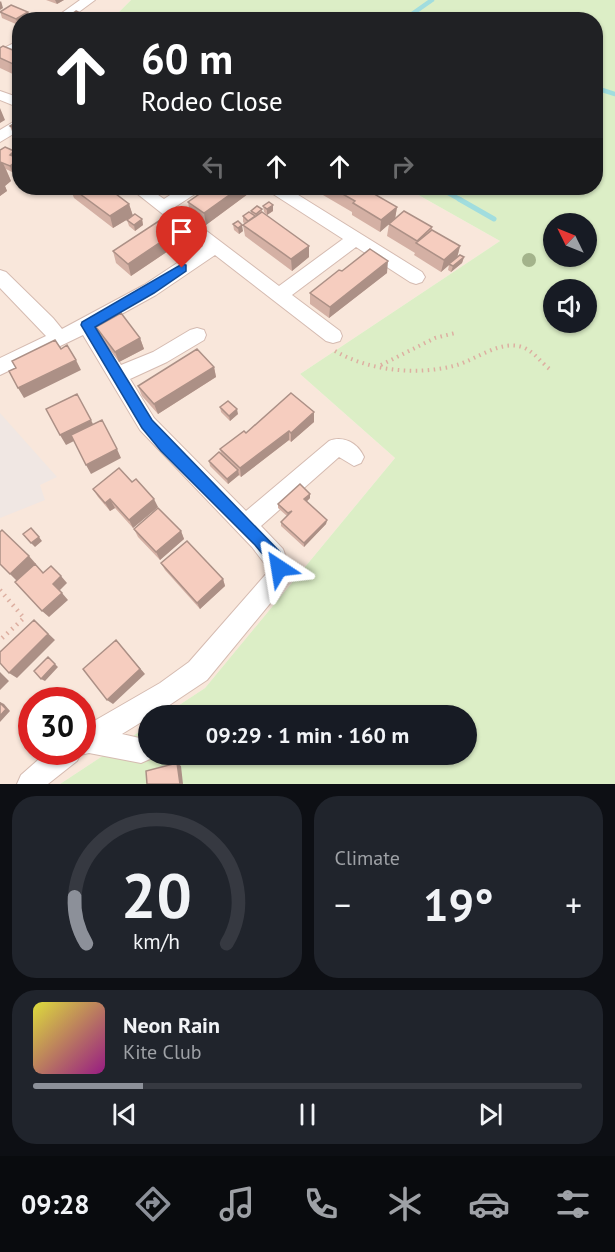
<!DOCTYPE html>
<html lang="en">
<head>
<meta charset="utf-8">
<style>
	:root { --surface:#171b24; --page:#20242c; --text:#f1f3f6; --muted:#9ea1a6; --line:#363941; --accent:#8c9099 }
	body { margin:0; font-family:"PT Sans",sans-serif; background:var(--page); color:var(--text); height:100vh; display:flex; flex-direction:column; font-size:22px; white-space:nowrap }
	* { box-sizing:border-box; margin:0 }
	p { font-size:20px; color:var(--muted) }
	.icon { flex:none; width:33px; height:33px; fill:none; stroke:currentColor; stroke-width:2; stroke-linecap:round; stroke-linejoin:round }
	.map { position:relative; height:784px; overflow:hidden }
	.side { display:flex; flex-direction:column; gap:12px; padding:12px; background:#0d0f14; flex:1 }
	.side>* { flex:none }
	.top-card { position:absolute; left:12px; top:12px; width:591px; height:183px; border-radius:24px; box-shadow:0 2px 4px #0004; background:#202124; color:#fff; overflow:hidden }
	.needle { width:39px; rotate:313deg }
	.buttons { position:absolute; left:543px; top:213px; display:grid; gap:12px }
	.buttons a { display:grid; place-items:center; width:54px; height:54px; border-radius:50%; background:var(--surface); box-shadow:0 2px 4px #0004; font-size:30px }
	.speed { position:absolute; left:18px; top:687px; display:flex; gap:12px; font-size:30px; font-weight:700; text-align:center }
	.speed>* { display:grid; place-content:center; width:78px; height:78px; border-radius:50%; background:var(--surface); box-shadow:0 2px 4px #0004; line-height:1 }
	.speed .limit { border:9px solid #d22; background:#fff; color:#111 }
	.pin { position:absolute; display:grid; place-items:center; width:51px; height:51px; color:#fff; margin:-62px -26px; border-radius:50% 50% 50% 0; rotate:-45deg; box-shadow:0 0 6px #0007 }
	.pin .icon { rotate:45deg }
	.me { position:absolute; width:66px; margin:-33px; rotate:327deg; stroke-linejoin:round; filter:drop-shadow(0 0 4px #0008) }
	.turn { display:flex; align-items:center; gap:21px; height:126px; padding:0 30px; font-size:27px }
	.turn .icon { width:78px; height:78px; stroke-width:2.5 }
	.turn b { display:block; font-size:42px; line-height:51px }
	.lanes { display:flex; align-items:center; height:57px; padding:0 30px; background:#0003; justify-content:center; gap:30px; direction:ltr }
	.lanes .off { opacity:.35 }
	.big { font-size:45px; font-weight:700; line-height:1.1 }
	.side .tile { flex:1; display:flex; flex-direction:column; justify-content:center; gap:9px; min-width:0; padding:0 21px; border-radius:24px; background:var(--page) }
	.side .dial { align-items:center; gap:0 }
	.dial svg { height:156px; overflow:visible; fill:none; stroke:var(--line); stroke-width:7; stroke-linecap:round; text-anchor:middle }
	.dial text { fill:var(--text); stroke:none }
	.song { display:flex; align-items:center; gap:18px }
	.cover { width:72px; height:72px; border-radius:9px; background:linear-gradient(135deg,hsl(60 70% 55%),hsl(310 70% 35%)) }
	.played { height:6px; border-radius:3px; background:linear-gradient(90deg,var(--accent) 20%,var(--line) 20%) }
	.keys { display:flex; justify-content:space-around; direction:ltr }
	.heat { display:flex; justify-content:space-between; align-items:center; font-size:33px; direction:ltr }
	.side .tiles { flex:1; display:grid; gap:12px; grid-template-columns:1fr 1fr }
	.tile:last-child { grid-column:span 2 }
	.trip { position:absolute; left:138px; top:705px; width:339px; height:60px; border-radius:30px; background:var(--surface); box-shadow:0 2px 4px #0004; font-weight:700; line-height:60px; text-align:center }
	.tabs { display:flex; height:96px; justify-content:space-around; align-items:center; background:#090b0e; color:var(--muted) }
	.tabs .icon { width:42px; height:42px }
	.tabs .current { color:var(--accent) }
	.tabs b { font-size:27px; color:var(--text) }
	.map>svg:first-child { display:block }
	.residential { fill:#f9e7db; fill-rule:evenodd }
	.industrial { fill:#f0e7e3 }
	.green { fill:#dceec6; fill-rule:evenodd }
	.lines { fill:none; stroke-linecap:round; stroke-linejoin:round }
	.stream-far1 { stroke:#a1ddde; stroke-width:4.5 }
	.stream { stroke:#a1ddde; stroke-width:5 }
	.minor-casing { stroke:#d5bbb1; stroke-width:2 }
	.path-far1 { stroke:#ddafa1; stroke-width:4; stroke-dasharray:1.5 4.5; stroke-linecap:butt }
	.path { stroke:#ddafa1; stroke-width:4.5; stroke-dasharray:1.5 5; stroke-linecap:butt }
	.minor { fill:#fff; fill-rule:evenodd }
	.tree { fill:#a3b38b }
	.wall { fill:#d4b0a4 }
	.shaded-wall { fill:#ac9086 }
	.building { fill:#f6cdbf; stroke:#ac9086; stroke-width:1.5 }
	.route { fill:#1a73e8; stroke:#114b97; stroke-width:1.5 }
</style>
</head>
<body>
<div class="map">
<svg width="615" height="784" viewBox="0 0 615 784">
	<rect width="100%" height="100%" fill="#fef4ea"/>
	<path class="residential" d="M0,0H131L112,19L20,20V188H406L500,241L300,374L395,458L205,688L164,715L148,716V726L60,784H0ZM32,700H82V752H32Z"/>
	<path class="industrial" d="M0,413L57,477L40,485L45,500L0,518Z"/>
	<path class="green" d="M131,0H615V784H60L148,726V754H466V716L164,715L205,688L395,458L300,374L500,241L406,188H596V20L112,19ZM554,224H586V256H554ZM554,290H586V322H554Z"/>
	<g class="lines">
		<path class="stream-far1" d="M380,20L383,16L412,14L432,0
			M596,88L615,94
			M439,188L461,200"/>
		<path class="stream" d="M459,199L494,219"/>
		<defs>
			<path id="minor" d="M80,0H95L68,20H52Z
				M20,40V50L0,60V50Z
				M0,91L20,98V108L0,100Z
				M20,118V130L0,142V130Z
				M130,188H148L164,199L181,188H200L198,192L175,207L279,286L343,239L270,192L268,188H287L422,272L425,277L422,282L416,284L410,282L356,247L292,295L340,331L342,336L340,341L333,343L326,341L215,255L156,295L98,327L121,365L153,352L190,330L197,328L204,330L206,335L204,340L167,362L130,379L154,418L246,511L329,441C343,435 358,443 364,457L361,463L354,466L339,457L261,526L283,549L290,568L282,589L207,680L153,716H148V718L122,734L148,740V754H152L150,759L141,763L89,753L80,755L77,761L48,784H17L21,775L47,752H82V728L160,683L189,662L266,574L268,568L252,547L140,430L83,335L0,375V358L46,336L0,288V270L6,272L53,318L62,329L144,285L203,246Z"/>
		</defs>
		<use href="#minor" class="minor-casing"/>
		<path class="path-far1" d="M335,351C369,371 419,376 457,365C477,359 500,340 522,347C534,351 541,363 551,370
			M381,365L435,338L455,333"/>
		<path class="path" d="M0,590L24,618L0,640"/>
		<use href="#minor" class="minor"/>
	</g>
	<circle class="tree" cx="529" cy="260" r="7"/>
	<path class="wall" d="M46,0H64L57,4Z
		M0,11L30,19L20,20V25H18L2,18Z
		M0,48L20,53V74L17,76L0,68Z
		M20,120V141L15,139L10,126Z
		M0,150L14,151L16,156L20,154V167L12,172L6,169L11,181L5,186L7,191L0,196Z
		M70,188H108L129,204L133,216L113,228L74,198Z
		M256,188L206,225L190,214L188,202Z
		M311,188H364L397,207L395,219L432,227V230L460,246L457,258L464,257L462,263L451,272L448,270L449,265L441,272L414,255L415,253L387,236L389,224L380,232L352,215V212Z
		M263,206L273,211L267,215L264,212Z
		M262,209V213L309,257L292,271L245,236L243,225L245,224L243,222V216L251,213V211Z
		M142,219L143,225L135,231L129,226L127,220Z
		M233,224L243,231L239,234L234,230Z
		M180,229L183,241L131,276L116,263L113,251Z
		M342,271L387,273L329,318L310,304V293Z
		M96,327L140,338L144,349L119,362L100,337Z
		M214,367L216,377L158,414L142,396L138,386Z
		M220,407L238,414L230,421L221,412Z
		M314,412V422L291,442L289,440L241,477L239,475L228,484L210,466L209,461L221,454L220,449L246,433Z
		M132,482L158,507L133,528L115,508L110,511L98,497L93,489Z
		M310,494V498L306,502L327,520L326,524L304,547L281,526V522L287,516L278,508V504Z
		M134,529L181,531L184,539L160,560L138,537Z
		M161,563L223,579L225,586L200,609L165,570Z"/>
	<path class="shaded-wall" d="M55,0H64L57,4Z
		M1,1L3,8L0,10V2Z
		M28,12L30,19L28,20H20V25H18L16,19Z
		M20,59V74L17,76L13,64Z
		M0,108L5,120L0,123Z
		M14,151L16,157L10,155Z
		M20,158V167L12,172L10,166Z
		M0,162L3,163L11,181L5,186L7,191L0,196Z
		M239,188H256L206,225L204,213Z
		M129,204L133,216L113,228L110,216Z
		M273,205V211L267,215V209Z
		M397,207L395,219L380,232L381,220Z
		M142,219L143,225L135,231L134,225Z
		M242,225L243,231L239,234L238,228Z
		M180,229L183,241L131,276L128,264Z
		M309,246V257L292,271L291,259Z
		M460,246L457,258L441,272L444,260Z
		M464,257L462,263L451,272L453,266Z
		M388,261L387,273L329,318L330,307Z
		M140,338L144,349L119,362L115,352Z
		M76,360L81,370L24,398L18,388Z
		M214,367L216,377L158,414L154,404Z
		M237,409L238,414L230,421L229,416Z
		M314,412V422L291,442V433Z
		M91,420L96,430L66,445L60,435Z
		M289,431V440L241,477L240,468Z
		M117,449L121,458L91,474L86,465Z
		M238,470L239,475L228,484L227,479Z
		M310,494V498L304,504V499Z
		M110,499L115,508L110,511L105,503Z
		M154,499L158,507L133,528L129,520Z
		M327,520L326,524L304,547V543Z
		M181,531L184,539L160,560L156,552Z
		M39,537L42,541L35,547L31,543Z
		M29,556L36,564L17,581L10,574Z
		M61,576L67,583L59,591L53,584Z
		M223,579L225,586L200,609L197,603Z
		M62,593L68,600L49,617L42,611Z
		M34,620L55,640L17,678L9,673Z
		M116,640L145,674L113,704L107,700Z
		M48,657L58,667L45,681L41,679Z
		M0,672L9,681L0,690Z
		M0,702L4,704L10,711L0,722Z
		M177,763L181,766L183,784H180Z"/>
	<path class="building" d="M11,5L28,12L16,19L0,12Z
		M76,11L91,18L88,20H63Z
		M3,46L20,53V59L13,64L0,58V48Z
		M20,120V131L10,126Z
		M5,147L14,151L10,155L15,157L20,154V158L10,166L0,162V150Z
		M72,188H108L129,204L110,216Z
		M208,188H239L204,213L188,202Z
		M332,188H364L397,207L381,220L353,203L355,201Z
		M269,202L273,205L267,209L263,206Z
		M257,206L262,209L256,214L251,211Z
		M404,211L432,227L417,241L389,224Z
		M249,212L255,216L248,221L243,216Z
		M262,212L309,246L291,259L243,225Z
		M135,214L142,219L134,225L127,220Z
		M165,217L180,229L128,264L113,251Z
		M238,221L242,225L238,228L233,224Z
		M432,230L460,246L444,260L416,243Z
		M370,249L388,261L330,307L310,293L339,270L342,271Z
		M460,255L464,257L453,266L449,264Z
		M121,313L140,338L115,352L96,327Z
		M55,340L61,349L67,345L76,360L18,388L9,371L16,368L12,361Z
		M197,349L214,367L154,404L138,386Z
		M291,393L314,412L291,433L289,431L240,468L220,449L244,431L246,433Z
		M77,394L91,420L60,435L46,409Z
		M228,401L237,409L229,416L220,407Z
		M102,420L117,449L86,465L71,435Z
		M219,452L238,470L227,479L209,461Z
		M119,468L132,482L136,479L154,499L129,520L110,499L105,503L93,489Z
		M300,484L310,494L304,499L327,520L304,543L281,522L292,511L288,513L278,504Z
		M158,508L181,531L156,552L134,529Z
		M31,528L39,537L31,543L23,534Z
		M2,530L29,556L10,574L0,564V532Z
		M187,541L223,579L197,603L161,563Z
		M35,564L43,573L51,566L61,576L53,584L62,593L42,611L15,582Z
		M34,620L48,634L9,673L0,663V652Z
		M116,640L140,669L107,700L83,669Z
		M48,657L55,664L41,679L34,671Z
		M0,703L6,709L0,716Z
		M177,763L180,784H147L146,771Z"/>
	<path class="route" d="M182,264L186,265V271L154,293L95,327L152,420L280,552L287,568L285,573L279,575L273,573L269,562L255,545L161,451L142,428L81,325L82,322Z"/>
</svg>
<div class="buttons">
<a><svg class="needle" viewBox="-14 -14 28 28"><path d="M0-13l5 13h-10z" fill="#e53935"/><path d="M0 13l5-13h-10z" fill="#9ea1a6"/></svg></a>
<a><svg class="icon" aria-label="sound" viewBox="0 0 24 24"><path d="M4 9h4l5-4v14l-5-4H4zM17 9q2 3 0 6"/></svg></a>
</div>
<div class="speed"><div class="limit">30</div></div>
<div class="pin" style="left:182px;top:268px;background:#d93025"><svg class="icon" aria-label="arrive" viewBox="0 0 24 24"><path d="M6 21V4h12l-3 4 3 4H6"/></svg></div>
<svg class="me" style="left:279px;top:568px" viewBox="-20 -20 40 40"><path d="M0-17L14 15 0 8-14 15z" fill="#1a73e8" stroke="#fff" stroke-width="4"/></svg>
<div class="trip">09:29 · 1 min · 160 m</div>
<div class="top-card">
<div class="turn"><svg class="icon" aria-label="ahead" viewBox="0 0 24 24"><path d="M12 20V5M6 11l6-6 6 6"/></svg><div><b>60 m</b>Rodeo Close</div></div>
<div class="lanes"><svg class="icon off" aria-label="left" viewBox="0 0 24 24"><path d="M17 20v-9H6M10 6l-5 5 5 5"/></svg><svg class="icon" aria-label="ahead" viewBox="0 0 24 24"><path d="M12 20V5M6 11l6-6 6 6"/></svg><svg class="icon" aria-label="ahead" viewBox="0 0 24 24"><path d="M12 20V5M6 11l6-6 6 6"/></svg><svg class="icon off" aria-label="right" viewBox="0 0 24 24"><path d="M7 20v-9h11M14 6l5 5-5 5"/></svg></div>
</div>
</div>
<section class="side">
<div class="tiles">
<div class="tile dial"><svg viewBox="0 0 100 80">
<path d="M14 69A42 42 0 1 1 86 69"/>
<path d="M14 69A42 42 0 0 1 8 45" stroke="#8c9099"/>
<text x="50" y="56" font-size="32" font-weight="700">20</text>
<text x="50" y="72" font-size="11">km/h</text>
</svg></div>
<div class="tile"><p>Climate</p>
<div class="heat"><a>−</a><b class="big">19°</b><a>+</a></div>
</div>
<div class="tile">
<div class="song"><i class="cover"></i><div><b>Neon Rain</b><p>Kite Club</p></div></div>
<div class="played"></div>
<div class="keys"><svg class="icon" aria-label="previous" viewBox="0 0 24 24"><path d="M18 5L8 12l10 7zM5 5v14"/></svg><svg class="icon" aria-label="pause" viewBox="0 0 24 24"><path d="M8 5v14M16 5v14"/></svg><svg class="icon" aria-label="next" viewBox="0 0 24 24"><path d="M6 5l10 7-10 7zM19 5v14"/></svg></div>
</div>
</div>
</section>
<nav class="tabs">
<b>09:28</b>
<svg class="icon current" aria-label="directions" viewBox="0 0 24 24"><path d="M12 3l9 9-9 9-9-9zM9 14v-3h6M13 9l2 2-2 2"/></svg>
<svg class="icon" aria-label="music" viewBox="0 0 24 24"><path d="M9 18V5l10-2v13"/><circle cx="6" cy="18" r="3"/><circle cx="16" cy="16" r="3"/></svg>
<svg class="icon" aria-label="phone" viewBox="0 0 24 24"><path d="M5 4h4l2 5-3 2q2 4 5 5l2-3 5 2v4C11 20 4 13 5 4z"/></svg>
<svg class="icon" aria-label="climate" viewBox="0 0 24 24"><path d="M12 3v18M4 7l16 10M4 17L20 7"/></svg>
<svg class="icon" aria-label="car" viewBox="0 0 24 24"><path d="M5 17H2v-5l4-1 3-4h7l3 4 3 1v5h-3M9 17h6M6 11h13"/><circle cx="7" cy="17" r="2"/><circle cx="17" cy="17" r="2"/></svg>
<svg class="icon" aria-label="filters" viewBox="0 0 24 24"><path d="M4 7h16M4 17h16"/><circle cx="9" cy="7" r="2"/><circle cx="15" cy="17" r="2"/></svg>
</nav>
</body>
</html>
